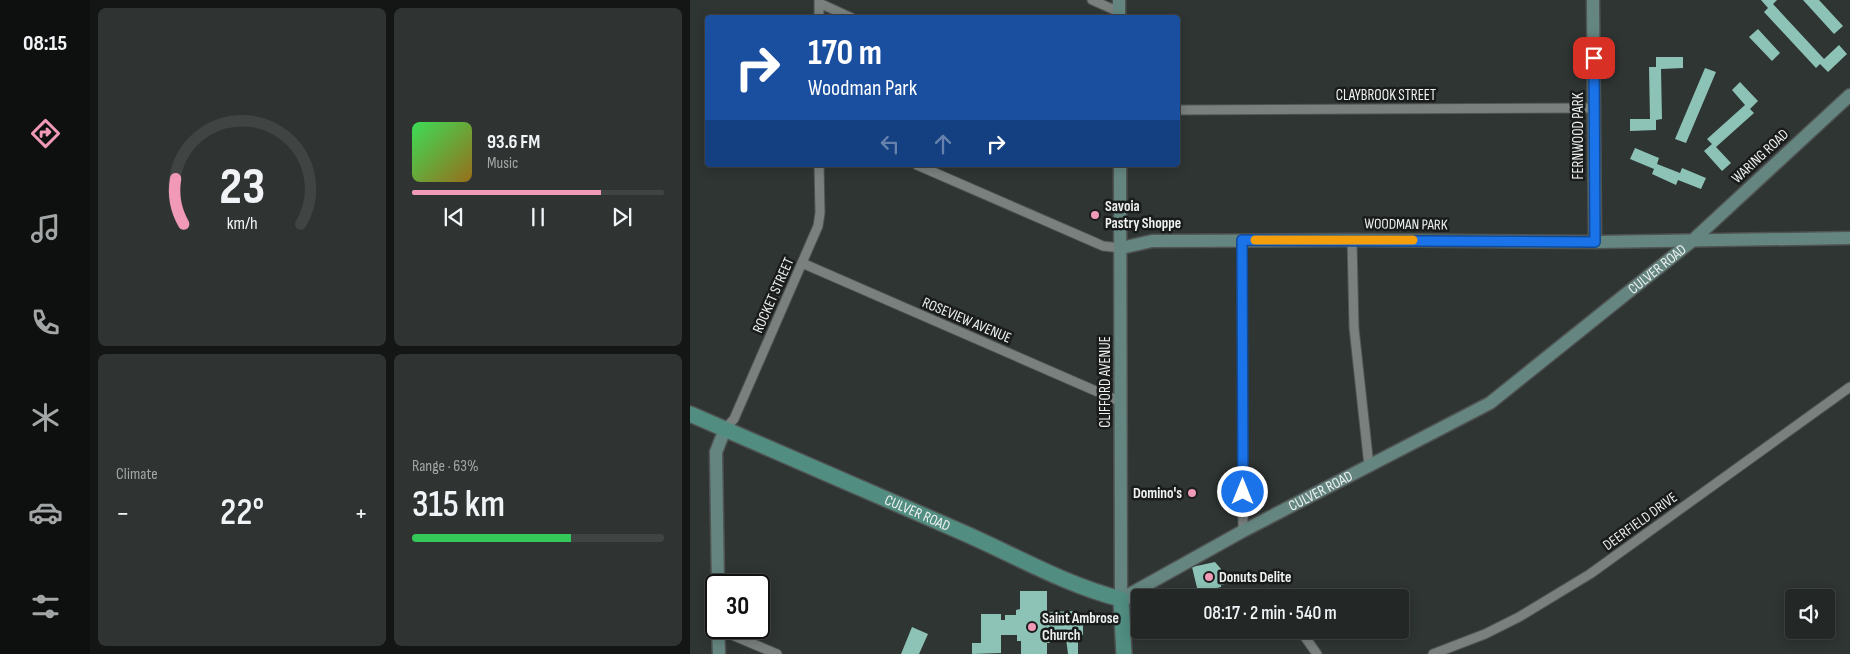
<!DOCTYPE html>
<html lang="en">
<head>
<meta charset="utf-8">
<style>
	:root { --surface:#232826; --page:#2f3432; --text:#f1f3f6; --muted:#a3a6a7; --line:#404443; --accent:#f09ab7 }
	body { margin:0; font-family:"Sofia Sans Condensed",sans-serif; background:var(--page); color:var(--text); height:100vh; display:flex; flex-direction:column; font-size:19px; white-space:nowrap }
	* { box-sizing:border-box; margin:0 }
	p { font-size:16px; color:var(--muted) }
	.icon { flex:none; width:28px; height:28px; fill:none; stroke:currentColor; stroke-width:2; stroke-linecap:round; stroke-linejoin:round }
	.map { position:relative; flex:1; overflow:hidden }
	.drawer { display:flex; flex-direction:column; gap:8px; padding:8px; background:#131615; width:600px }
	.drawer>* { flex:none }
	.top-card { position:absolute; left:15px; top:15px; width:475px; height:152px; border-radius:5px; box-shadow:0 2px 12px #0003,0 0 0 1px var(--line); background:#1a4fa0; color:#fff; overflow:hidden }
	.controls { position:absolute; left:1095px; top:589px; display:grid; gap:10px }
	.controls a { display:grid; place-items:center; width:50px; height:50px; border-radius:5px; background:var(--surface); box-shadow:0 2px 12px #0003,0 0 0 1px var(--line); font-size:25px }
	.speed { position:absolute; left:15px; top:574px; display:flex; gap:10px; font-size:25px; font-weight:700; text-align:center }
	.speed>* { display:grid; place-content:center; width:65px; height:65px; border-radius:50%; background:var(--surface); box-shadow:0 2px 12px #0003,0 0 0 1px var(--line); line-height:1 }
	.speed .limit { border:2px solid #111; border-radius:8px; background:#fff; color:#111 }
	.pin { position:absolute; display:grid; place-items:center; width:42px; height:42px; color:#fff; margin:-21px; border-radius:10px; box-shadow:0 2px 8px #0006 }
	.me { position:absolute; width:55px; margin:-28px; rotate:0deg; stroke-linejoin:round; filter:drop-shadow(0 0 4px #0008) }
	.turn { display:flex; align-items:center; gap:18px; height:105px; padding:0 20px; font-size:22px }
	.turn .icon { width:65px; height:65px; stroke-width:2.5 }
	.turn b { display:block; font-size:35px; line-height:42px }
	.lanes { display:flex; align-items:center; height:48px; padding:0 20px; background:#0003; justify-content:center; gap:25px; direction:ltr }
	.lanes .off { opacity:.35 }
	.big { font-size:38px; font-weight:600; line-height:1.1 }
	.drawer .card { flex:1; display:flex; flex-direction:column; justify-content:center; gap:8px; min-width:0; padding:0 18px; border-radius:8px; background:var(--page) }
	.drawer .dial { align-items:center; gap:0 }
	.dial svg { height:130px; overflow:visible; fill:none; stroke:var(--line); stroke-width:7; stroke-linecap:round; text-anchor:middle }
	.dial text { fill:var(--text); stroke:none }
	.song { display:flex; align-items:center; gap:15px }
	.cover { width:60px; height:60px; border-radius:8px; background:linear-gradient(135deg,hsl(130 70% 55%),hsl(40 70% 35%)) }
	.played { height:5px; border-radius:2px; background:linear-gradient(90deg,var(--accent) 75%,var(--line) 75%) }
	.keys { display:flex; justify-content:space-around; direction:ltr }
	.heat { display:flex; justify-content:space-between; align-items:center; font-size:28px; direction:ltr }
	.charge { height:8px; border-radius:4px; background:linear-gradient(90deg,#34c759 63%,var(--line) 0) }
	.drawer .tiles { flex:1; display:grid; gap:8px; grid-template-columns:repeat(2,1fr) }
	.trip { position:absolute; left:441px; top:589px; width:278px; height:50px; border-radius:5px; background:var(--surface); box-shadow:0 2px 12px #0003,0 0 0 1px var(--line); font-weight:600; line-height:50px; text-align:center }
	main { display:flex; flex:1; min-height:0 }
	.tab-bar { display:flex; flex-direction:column; width:90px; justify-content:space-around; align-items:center; background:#0e100f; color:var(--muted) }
	.tab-bar .icon { width:35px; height:35px }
	.tab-bar .active { color:var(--accent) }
	.tab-bar b { font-size:22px; color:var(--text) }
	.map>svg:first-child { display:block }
	.building { fill:#8dc3b6 }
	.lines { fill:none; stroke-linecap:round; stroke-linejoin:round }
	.street-casing { stroke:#4f5352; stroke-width:11 }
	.secondary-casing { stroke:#4f5352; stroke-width:15 }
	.primary-casing { stroke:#4f5352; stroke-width:18 }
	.street { stroke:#79807e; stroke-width:9 }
	.secondary { stroke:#658680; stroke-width:12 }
	.primary { stroke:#518d81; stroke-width:15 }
	.route-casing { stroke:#114b97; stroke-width:12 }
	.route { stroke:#1a73e8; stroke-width:9 }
	.slow { stroke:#f59e0b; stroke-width:9 }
	.poi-dot { fill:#f09ab7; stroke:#191c1b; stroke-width:2 }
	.labels { text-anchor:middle; stroke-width:5; stroke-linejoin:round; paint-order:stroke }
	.street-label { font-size:15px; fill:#edf1f0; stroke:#191c1b }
	.poi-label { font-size:15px; font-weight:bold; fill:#edf1f0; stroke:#191c1b; text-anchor:start }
</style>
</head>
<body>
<main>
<nav class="tab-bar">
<b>08:15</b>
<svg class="icon active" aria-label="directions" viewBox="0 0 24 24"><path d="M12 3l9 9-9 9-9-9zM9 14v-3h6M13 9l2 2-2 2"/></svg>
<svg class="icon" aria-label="music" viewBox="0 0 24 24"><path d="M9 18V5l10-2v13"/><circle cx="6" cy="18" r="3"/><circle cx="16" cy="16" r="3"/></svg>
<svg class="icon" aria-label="phone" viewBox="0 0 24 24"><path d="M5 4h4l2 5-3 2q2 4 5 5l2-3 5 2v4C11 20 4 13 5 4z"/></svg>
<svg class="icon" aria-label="climate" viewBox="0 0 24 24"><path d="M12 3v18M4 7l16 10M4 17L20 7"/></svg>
<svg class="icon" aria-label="car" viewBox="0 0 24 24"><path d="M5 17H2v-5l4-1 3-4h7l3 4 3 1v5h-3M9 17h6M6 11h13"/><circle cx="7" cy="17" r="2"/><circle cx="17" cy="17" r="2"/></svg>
<svg class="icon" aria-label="filters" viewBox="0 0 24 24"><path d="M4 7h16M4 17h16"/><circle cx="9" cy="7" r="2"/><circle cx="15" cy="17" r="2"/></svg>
</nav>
<section class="drawer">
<div class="tiles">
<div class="card dial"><svg viewBox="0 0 100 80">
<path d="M14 69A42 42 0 1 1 86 69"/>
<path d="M14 69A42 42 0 0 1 9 41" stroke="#f09ab7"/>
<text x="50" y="56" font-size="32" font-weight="700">23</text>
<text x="50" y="72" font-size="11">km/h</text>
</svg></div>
<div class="card">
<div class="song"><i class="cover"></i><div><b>93.6 FM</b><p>Music</p></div></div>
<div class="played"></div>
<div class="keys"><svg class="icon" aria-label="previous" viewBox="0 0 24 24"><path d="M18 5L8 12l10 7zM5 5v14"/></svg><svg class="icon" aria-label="pause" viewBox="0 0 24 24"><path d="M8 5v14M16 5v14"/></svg><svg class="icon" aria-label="next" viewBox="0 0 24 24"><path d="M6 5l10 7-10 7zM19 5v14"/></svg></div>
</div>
<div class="card"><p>Climate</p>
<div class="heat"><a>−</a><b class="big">22°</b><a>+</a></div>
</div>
<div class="card"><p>Range · 63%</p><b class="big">315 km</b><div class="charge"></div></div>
</div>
</section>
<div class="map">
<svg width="1160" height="654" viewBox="0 0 1160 654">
	<rect width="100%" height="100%" fill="#2f3533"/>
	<path class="building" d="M1071,0H1087L1083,4L1134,59L1149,45L1157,54L1138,72L1130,64L1126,68L1074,12L1078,8Z
		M1113,0H1129L1153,26L1144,34Z
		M1068,29L1090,53L1082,61L1059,37Z
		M966,57H993V68L971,69L972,119L966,120V130L940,131V119H960L959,67H966Z
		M1015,68L1026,72L996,143L985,139Z
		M1050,82L1068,101L1060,109L1064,113L1026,147L1041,163L1032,171L1014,151L1022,144L1017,139L1055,105L1042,90Z
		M945,148L969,158L967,164L990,173L992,168L1016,178L1011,189L988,180L986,185L962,174L964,169L940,159Z
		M525,562L531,569L535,584L531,585V587L508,592L502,567Z
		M330,591H357V612L387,611V614H393V635H388V654H378L376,638L359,639L360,643H357V654H331V641H327V635H311V653L282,654V643H291V614H311V620H315V615H326V610L330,609Z
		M222,627L238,634L229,654H211Z"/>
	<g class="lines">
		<defs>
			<path id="street" d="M402,0L429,12
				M129,3L162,18
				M129,18V0
				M488,110L904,108
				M227,165L404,242L413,246L431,248
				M552,240L553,531
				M662,240L664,328L679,466
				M112,263L431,402
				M35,429L44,419L128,226L130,213L129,165
				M431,599H450
				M28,629L87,654
				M610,630L627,654
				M743,654L795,634L829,617L900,574L1160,387"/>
			<g id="secondary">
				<path d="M429,0V18"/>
				<path d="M903,0L905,242"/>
				<path id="s1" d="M430,165L431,599L553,531L800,403L1002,241L1160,95"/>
				<path d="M431,248L462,241L662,240L905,242L1160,238"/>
				<path d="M28,585L26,452L35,429"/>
				<path d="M28,628L29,654"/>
			</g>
			<g id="primary">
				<path id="s2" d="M0,414C91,454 183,493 274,533C326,556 376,585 431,599L434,654"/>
			</g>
		</defs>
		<use href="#street" class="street-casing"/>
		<use href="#secondary" class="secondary-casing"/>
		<use href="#primary" class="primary-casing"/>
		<use href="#street" class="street"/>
		<use href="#secondary" class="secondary"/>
		<use href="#primary" class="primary"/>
	</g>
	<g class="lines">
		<defs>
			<path id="route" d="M553,492L552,240L905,242L904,58"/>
		</defs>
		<use href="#route" class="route-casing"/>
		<use href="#route" class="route"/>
		<path class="slow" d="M565,240H723"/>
	</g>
	<g class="poi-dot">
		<circle cx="405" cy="215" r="5"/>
		<circle cx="502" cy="493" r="5"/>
		<circle cx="519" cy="577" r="5"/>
		<circle cx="342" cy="627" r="5"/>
	</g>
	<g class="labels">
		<g class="street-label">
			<text x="696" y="100">CLAYBROOK STREET</text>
			<text transform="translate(888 136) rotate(-90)" y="5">FERNWOOD PARK</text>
			<text transform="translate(1070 156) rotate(-43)" y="5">WARING ROAD</text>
			<text transform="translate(716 224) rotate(1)" y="5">WOODMAN PARK</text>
			<text dy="5" stroke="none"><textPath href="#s1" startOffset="1066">CULVER ROAD</textPath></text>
			<text transform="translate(83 295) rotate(-66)" y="5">ROCKET STREET</text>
			<text transform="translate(277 320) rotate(23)" y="5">ROSEVIEW AVENUE</text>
			<text transform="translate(415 382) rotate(-90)" y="5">CLIFFORD AVENUE</text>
			<text dy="5" stroke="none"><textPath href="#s1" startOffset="661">CULVER ROAD</textPath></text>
			<text dy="5" stroke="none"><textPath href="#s2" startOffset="248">CULVER ROAD</textPath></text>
			<text transform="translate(950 521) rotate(-36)" y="5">DEERFIELD DRIVE</text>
		</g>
		<g class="poi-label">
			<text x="415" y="211">Savoia<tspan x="415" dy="17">Pastry Shoppe</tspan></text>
			<text x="492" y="498" text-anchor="end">Domino's</text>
			<text x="529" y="582">Donuts Delite</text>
			<text x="352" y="623">Saint Ambrose<tspan x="352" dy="17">Church</tspan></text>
		</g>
	</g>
</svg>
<div class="controls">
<a><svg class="icon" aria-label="sound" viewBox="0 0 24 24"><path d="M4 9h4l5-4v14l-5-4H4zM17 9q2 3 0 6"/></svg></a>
</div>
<div class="speed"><div class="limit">30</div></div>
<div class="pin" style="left:904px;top:58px;background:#d93025"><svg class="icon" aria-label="arrive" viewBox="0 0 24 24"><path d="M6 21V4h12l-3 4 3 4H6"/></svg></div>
<svg class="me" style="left:553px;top:492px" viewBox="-20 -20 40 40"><circle r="17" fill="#1a73e8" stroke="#fff" stroke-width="3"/><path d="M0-11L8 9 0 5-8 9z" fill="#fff"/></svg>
<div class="trip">08:17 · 2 min · 540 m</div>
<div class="top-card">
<div class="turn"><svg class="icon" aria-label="right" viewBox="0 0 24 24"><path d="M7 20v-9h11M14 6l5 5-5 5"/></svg><div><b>170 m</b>Woodman Park</div></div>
<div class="lanes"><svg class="icon off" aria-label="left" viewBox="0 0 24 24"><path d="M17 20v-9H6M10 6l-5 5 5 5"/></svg><svg class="icon off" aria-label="ahead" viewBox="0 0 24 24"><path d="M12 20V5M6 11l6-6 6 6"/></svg><svg class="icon" aria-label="right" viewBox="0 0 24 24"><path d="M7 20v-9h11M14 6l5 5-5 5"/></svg></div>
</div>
</div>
</main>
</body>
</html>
